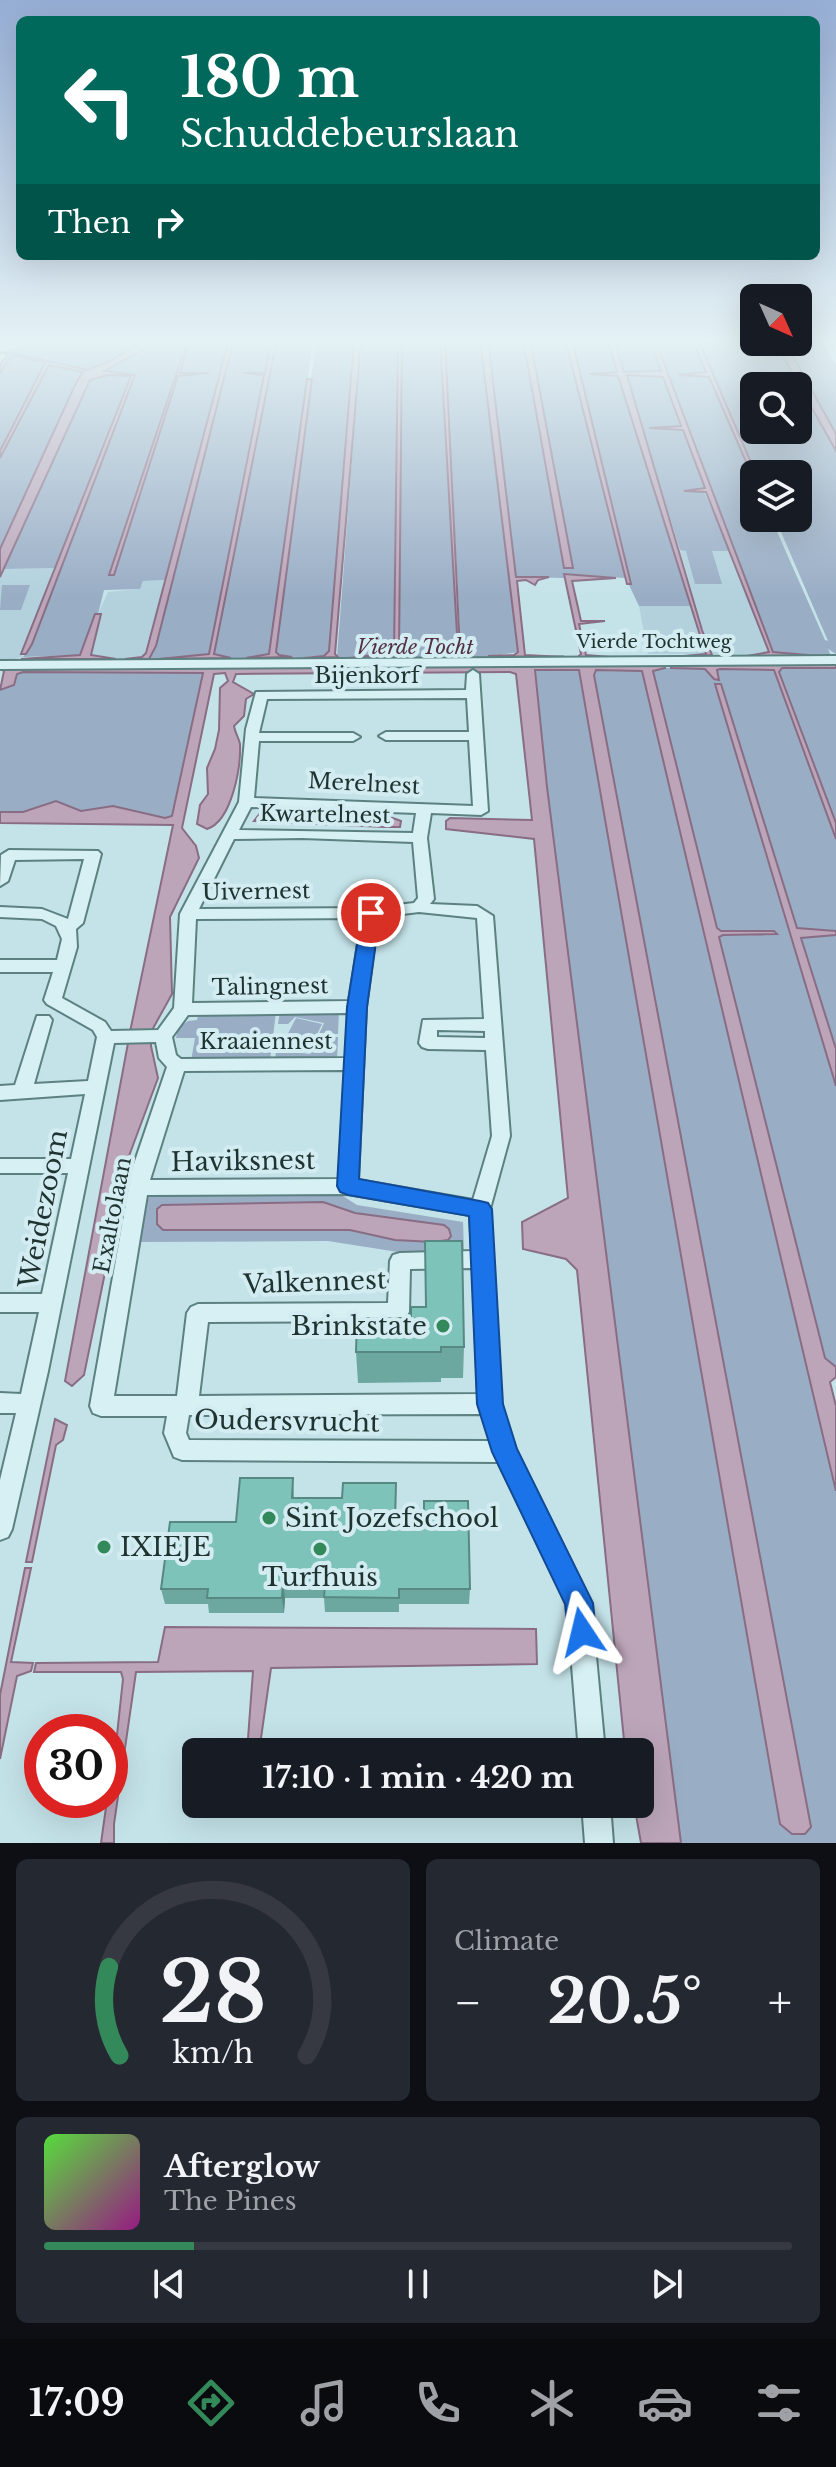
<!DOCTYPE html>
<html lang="en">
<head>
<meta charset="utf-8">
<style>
	:root { --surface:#171b24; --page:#242831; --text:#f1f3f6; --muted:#9ea1a6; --line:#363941; --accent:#338959 }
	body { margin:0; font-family:"Libre Baskerville",serif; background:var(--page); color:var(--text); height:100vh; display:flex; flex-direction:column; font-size:30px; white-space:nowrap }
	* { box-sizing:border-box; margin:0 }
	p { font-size:26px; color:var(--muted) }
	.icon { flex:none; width:44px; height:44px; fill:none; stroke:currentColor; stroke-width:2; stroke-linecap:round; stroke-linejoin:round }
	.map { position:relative; height:1843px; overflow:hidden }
	.details { display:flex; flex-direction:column; gap:16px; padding:16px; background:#0d0f14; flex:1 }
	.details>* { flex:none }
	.hud { position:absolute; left:16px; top:16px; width:804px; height:244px; border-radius:12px; box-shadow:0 8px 32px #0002; background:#00695c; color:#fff; overflow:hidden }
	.needle { width:52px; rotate:135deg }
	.fabs { position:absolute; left:740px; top:284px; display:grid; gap:16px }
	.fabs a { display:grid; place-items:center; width:72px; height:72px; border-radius:12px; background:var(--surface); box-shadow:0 8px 32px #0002; font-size:40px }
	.speed { position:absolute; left:24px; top:1714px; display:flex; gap:16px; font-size:40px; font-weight:700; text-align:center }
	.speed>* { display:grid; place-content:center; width:104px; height:104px; border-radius:50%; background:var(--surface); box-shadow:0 8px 32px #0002; line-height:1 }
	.speed .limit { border:12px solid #d22; background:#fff; color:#111 }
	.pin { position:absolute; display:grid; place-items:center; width:68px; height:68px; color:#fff; margin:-34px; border:4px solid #fff; border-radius:50%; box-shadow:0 2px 8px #0007 }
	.me { position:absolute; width:88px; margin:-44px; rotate:350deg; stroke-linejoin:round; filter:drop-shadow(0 0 6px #0008) }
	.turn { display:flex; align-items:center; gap:28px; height:168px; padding:0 32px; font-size:36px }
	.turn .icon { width:104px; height:104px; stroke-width:2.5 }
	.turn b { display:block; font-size:56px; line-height:68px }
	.then { display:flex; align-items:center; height:76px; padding:0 32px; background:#0003; gap:16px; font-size:30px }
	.big { font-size:60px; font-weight:700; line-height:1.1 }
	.details .widget { flex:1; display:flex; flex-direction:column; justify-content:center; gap:12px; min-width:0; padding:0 28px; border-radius:12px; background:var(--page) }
	.details .dial { align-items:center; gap:0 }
	.dial svg { height:208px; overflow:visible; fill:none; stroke:var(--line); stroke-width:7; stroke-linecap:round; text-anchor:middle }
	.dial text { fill:var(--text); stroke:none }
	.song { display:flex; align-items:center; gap:24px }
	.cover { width:96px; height:96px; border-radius:12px; background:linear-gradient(135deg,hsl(110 70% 55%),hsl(310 70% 35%)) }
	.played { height:8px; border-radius:4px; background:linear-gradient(90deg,var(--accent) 20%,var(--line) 20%) }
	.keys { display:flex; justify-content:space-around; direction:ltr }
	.heat { display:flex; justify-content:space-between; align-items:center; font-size:44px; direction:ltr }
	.details .tiles { flex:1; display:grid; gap:16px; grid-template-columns:1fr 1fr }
	.widget:last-child { grid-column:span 2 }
	.trip { position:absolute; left:182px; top:1738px; width:472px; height:80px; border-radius:12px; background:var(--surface); box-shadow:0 8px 32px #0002; font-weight:700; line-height:80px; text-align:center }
	.menu { display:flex; height:128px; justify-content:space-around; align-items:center; background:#090b0e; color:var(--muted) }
	.menu .icon { width:56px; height:56px }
	.menu .current { color:var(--accent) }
	.menu b { font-size:36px; color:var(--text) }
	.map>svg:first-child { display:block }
	.farmland { fill:#b2d1dd }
	.green { fill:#99adc5; fill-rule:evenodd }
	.water { fill:#bca5b9; stroke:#896d84; stroke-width:2 }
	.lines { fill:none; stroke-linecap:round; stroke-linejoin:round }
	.minor-casing { stroke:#5c8180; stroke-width:4 }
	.minor { fill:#d6f0f4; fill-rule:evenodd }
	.wall { fill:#6ca89f }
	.shaded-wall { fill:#588882 }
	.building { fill:#7ec3b9; stroke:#588882; stroke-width:2 }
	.route { fill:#1a73e8; stroke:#114b97; stroke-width:2 }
	.poi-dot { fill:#338959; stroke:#d3ecf1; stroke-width:3 }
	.labels { text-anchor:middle; stroke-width:8; stroke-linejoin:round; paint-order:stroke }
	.far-street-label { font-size:18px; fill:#1f3331; stroke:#d3ecf1 }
	.far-water-label { font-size:20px; font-style:italic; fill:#513044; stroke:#d3ecf1 }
	.street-label { font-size:22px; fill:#1f3331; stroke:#d3ecf1 }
	.near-street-label { font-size:26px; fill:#1f3331; stroke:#d3ecf1 }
	.near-poi-label { font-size:26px; fill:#1f3331; stroke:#d3ecf1; text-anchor:start }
</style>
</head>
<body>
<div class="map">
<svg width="836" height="1843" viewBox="0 0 836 1843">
	<rect width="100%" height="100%" fill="#c4e3e9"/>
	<path class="farmland" d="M680,550L730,551L769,652L766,655L710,654Z
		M0,566L4,569L55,568L22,653L23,657L0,662Z
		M165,580L144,656L125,659L91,656L101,615L98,614L108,592L140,589L143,581Z
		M639,606H690L706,654H648Z"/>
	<path class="green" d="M31,339H147L112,360L88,370L7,352Z
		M162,339H188L110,575L114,574L178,375L183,374L180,371L190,339H229L165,580L143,581L140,589L104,590L98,614L95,615L80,655L23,657L32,644L135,375L104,371Z
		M234,339H271L265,373L243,374L264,375L209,654L159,659L230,658L213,654L277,339H313L308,377L311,378L317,339H354L329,651L324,656L305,657H337L361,339H398L394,653L348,657H406L399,654L402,339H440L461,651L445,339H480L518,652L488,657L564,655L565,658L304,660L295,657L289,660L162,661L153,659L125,661L124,659H149L156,646ZM307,379H312L276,652L279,656H291L247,658L269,654Z
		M488,339H523L564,567L572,568L530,339H565L625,578L564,574L565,578L516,577Z
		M572,339H608L617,372L601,374L618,376L690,606H639L629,585Z
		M614,339H650L661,371L624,372Z
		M655,339H692L706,372L680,375L709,377L754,480V518H771L825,640L828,641L775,518H798V474H756L698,339L775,342L836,451V654L828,649L831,656L836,658C813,654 774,658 748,658L747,656L819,655L773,652ZM754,386H798V430H754Z
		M798,339H820L836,365V434L785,342H798Z
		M12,355L45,363L0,451V373Z
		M49,364L84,372L76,383L0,549V458Z
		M107,375L131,376L55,568L4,569L90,380Z
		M626,375L663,376L681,426L677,427L683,430L705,489H703L730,551H712L722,584H695L686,551L680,550Z
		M2,585H30L21,610H0Z
		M833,667L836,668V823L779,672L782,668Z
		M665,668H705L714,679L718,680L717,670L720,669L774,670L836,839V931H801L797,929L715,684L836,1086V1367L825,1358L719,937L723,935H776L774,931H721L717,928L653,671Z
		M636,669L642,671L836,1491V1843H681L547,787L535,670H579L780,1823L792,1834H805L811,1827L594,675L596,670Z
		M199,671L203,672L178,809L172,816L165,818L131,810L0,812V690L18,673Z
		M805,935H836V1049L801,937Z
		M280,1011H339L338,1034H319L324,1023L295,1017L288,1024H278Z
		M199,1012H276L270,1061H191L195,1038H176L178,1028L188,1021L197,1020Z
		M296,1018L322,1024L308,1053L281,1047Z
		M318,1037H338L337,1061H275L276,1050L310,1054Z
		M335,1191L357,1205L463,1222L464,1251L398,1252L328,1241L138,1242L148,1192ZM323,1202L355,1213L444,1225L434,1242L395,1240L350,1230H163Z"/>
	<path class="water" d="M147,339H162L105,371L135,375L32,644L26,654H21L131,376L108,375L90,380L0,577V549L76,383L83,372L49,365L0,458V451L45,363L12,355L0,373V365L8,354L0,353L7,352L88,370L112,360Z
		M188,339H190L180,373H209L178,376L114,575H109Z
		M229,339H234L156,646L149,659H125L142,657L146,653Z
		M271,339H277L214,654L231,658L159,659L209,654L264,375L243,373H265Z
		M354,339H361L335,654L338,657L304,658L324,656L329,651Z
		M398,339H402L399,654L408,657L348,658L394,653Z
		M440,339H445L460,651H458Z
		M480,339H488L516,577H549L538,580L535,585L526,580L517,581L525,655L564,657L488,656L514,655L518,652Z
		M523,339H530L573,568H564Z
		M565,339H572L631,584H627Z
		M608,339H614L624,372L661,371L650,339H655L773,652L819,656H747L769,652L706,492L684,491L705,488L683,430L649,428L681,426L663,377L627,375L702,630L712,655L684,656L706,654L618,376L589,374L617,372Z
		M692,339H698L756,474L754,480L709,377L679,375L706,372Z
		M775,342H785L836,434V451Z
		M307,379H312L276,652L279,655L292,657L246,658L269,654Z
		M564,574L616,578L572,581L581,621H605L579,624L586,655L610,657H578L581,654Z
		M95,614H101L91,655L116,659H21L80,655Z
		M836,663V668H782L779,672L836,823V839L774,670L720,669L717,670L719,680L714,679L705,669L671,668L670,664Z
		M664,664L665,668L653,671L717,928L721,931H774L777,934L723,935L719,937L825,1358L836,1367V1377L830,1382L836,1406V1491L642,671L596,670L594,675L811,1827L805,1834H792L780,1824L579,670H535L547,787L681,1843H641L634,1804H640V1752L625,1750L577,1270L566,1259L523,1249L522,1222L568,1198L534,839L446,829V821L450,818L532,820L516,674L510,672L236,674L233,682L254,694L246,699L244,716L234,726C235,733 239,738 240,744C241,767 232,821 207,829L197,824L200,805L208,794L207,768L215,749L219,730L220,688L228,681L225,673L214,674L182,828L196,846L199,858L170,917L172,994L151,1032V1046L158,1078L129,1156L84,1375L72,1386L65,1381L131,1027L173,825L0,823V812H23L56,801L81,811L113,806L165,818L172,816L203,673L23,672L17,674L14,685L0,690L4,671L0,669L4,667Z
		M715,684H721L797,928L836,931V935L801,938L836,1049V1086Z
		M314,811L387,816L401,821L400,827H385L254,821L261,812Z
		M323,1202L355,1213L444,1225L449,1229L451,1236L448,1240L434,1242L395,1240L350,1230H163L157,1224V1209L162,1205Z
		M55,1419L67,1425L63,1440L56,1445L32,1562H26Z
		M25,1568H31L11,1662L33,1663L31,1671L17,1676L0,1759V1695Z
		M165,1627L536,1629L537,1664L271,1668L259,1752H247L253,1671L136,1672L114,1824V1843H101L107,1800H110L123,1679L121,1672H34L36,1663L158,1662Z"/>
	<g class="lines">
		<defs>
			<path id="minor" d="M836,656V664L0,669V661Z
				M473,670L479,674L488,811L481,815L431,813L427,838L434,899L430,904L477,906L493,916L510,1136L490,1209L501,1404L516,1450L591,1603L605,1752H579L567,1604L498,1462L182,1460L174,1457L164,1433L167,1416H101L93,1413L90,1406L132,1170L167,1067L159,1058L156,1042L114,1043L48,1371L12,1529L8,1537L0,1540V1480L16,1413H0V1393L21,1394L39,1312H0V1294H42L68,1173H0V1159H71L85,1094L0,1100V1086L15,1085L37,1016H49L52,1020L34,1084L88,1081L97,1037L93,1030L47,1004L44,1000L53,972H0V960H57L62,939L56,926L42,919L0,917V907L42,909L68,919L84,859L15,860L8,881L0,886L1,855L9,850L98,851L101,854L83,923L76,929L77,947L62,998L105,1022L111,1031L158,1030L174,1008L180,914L239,802L246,729L256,692L466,690L467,674ZM467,698L469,732H386L379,736L386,740H469L473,806L254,798L259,741H353L360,737L353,733H259L267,699ZM251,807L416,813L413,833L239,830ZM302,838L413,842L418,898L414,903L371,908L199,909L234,839ZM419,912L477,918L484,1019L423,1020L419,1043L422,1047L428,1049L486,1050L492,1136L473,1200L358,1180L366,1007L378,917ZM362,918L349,1001L192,1003L196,919ZM348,1013L346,1058L181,1059L176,1055L172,1037L188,1015ZM437,1030L485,1031V1038L437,1037ZM345,1070L339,1179L150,1180L184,1071ZM348,1194L470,1215L472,1251L400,1253L393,1255L390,1261L388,1303L198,1304L191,1307L187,1313L177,1396H114L147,1195ZM473,1268L478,1394L199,1396L208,1322L398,1321L405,1318L409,1312L410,1269ZM482,1414L490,1441L189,1440L186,1433L189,1415Z
				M582,1804H610L613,1843H585Z"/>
		</defs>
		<use href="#minor" class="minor-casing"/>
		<use href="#minor" class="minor"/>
	</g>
	<path class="wall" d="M411,1318L464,1347L463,1378H441V1382L358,1383L356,1352Z
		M293,1478L294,1498L396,1522L470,1589L469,1604H399V1612H325L324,1598H285L284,1613H209L208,1604H165L161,1589L236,1522Z"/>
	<path class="shaded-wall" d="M283,1583L285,1598L284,1613L282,1598Z"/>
	<path class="building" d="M425,1241H462L464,1347H441V1352H356L357,1318H411V1307H426Z
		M240,1478H293L292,1498H342L343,1483H396L395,1522H424V1501H468L470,1589H399V1598L324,1597L325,1583H283L282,1598H207L208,1589H161L170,1522H236Z"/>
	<linearGradient id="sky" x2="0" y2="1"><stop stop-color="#96aed5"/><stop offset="0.57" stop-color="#e4f2f5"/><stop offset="1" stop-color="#e4f2f5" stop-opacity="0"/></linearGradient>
	<rect width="836" height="597" fill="url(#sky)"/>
	<path class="route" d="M371,908L380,913L367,1007L359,1179L480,1201L488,1203L492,1209L503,1404L517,1449L593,1603L596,1632L592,1643L582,1647L572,1643L568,1632L565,1604L492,1452L477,1404L469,1216L348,1195L340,1192L337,1186L347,1007L362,913Z"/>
	<g class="poi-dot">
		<circle cx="443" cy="1326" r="8"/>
		<circle cx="269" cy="1518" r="8"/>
		<circle cx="104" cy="1547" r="8"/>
		<circle cx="320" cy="1549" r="8"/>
	</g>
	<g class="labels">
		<g class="far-street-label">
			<text x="654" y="648">Vierde Tochtweg</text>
		</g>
		<g class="far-water-label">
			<text x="415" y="654">Vierde Tocht</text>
		</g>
		<g class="street-label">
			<text x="367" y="683">Bijenkorf</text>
			<text transform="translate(364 783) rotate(3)" y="8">Merelnest</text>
			<text transform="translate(325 814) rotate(1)" y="8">Kwartelnest</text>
			<text transform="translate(256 891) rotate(-1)" y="8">Uivernest</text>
			<text transform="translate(270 986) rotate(-1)" y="8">Talingnest</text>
			<text x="266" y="1049">Kraaiennest</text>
			<text transform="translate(112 1215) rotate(-79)" y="8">Exaltolaan</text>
		</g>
		<g class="near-street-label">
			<text transform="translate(243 1161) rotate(-1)" y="9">Haviksnest</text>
			<text transform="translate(43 1209) rotate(-79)" y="9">Weidezoom</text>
			<text transform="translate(315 1282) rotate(-2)" y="9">Valkennest</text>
			<text transform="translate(287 1421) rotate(1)" y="9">Oudersvrucht</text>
		</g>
		<g class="near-poi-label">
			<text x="427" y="1335" text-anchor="end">Brinkstate</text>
			<text x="285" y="1527">Sint Jozefschool</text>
			<text x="120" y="1556">IXIEJE</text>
			<text x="320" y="1586" text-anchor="middle">Turfhuis</text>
		</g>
	</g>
</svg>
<div class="fabs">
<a><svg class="needle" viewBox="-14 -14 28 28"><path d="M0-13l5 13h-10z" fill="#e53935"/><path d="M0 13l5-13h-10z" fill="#9ea1a6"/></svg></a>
<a><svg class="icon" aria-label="search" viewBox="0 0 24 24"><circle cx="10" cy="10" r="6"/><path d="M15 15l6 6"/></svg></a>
<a><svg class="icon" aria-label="layers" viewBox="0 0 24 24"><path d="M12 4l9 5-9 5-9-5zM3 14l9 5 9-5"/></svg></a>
</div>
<div class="speed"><div class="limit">30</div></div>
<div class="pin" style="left:371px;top:913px;background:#d93025"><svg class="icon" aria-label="arrive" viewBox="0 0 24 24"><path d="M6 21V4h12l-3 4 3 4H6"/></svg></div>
<svg class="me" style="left:582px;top:1632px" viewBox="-20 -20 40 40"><path d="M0-17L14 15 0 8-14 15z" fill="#1a73e8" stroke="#fff" stroke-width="4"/></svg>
<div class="trip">17:10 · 1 min · 420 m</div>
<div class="hud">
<div class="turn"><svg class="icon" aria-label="left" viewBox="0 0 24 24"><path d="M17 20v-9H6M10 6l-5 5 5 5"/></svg><div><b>180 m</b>Schuddebeurslaan</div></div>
<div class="then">Then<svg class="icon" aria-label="right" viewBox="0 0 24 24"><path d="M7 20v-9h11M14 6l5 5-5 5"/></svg></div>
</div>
</div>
<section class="details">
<div class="tiles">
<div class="widget dial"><svg viewBox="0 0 100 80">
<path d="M14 69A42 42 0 1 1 86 69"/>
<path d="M14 69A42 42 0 0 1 10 35" stroke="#338959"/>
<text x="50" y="56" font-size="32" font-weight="700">28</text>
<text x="50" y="72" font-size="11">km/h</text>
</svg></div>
<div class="widget"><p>Climate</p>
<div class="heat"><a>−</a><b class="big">20.5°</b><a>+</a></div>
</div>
<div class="widget">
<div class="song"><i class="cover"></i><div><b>Afterglow</b><p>The Pines</p></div></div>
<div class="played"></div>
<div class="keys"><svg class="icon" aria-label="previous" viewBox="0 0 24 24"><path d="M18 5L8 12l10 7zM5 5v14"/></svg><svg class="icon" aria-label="pause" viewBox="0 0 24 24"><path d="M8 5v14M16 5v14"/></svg><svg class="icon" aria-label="next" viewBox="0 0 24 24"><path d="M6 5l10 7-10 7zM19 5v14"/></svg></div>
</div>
</div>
</section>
<nav class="menu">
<b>17:09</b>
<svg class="icon current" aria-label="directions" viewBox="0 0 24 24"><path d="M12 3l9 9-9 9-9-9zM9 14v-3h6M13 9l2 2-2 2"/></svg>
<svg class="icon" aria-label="music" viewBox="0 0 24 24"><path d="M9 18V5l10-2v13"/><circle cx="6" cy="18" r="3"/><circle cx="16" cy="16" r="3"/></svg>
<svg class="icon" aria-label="phone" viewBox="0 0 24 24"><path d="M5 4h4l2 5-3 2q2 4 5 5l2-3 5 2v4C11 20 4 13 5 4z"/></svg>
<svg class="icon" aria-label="climate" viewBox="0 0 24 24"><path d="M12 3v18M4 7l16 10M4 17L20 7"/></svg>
<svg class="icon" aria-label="car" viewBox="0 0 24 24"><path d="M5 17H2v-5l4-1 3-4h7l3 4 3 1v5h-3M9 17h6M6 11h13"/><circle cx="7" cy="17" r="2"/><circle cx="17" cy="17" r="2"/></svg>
<svg class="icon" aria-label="filters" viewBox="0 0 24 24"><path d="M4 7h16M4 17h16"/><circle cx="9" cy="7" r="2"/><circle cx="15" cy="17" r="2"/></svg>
</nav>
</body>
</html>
